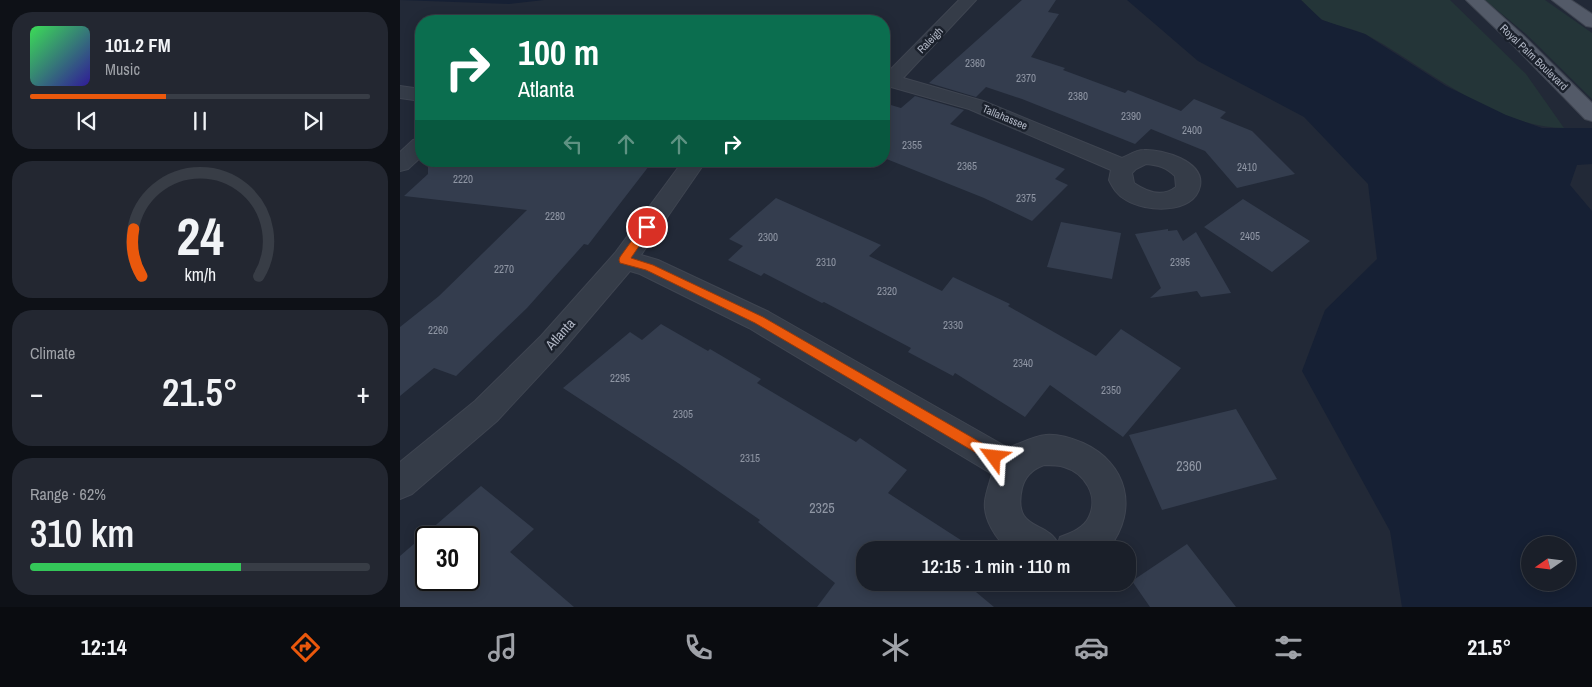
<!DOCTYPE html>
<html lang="en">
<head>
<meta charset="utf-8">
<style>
	:root { --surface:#1a1f29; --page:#232731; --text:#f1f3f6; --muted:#9fa2a8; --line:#383d46; --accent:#ea580c }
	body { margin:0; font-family:"Archivo Narrow",sans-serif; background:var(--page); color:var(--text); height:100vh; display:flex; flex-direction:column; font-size:19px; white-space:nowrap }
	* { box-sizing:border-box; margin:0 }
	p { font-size:16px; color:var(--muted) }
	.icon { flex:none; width:28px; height:28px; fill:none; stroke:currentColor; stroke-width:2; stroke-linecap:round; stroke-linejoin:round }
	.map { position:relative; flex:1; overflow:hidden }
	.side { display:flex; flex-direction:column; gap:12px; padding:12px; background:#0e1117; width:400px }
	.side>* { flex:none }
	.hud { position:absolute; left:15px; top:15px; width:475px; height:152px; border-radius:20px; box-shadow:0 2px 12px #0003,0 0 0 1px var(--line); background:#0b6e4f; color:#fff; overflow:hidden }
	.needle { width:32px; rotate:256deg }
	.controls { position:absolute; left:1121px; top:536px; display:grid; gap:10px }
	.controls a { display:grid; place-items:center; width:55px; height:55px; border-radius:50%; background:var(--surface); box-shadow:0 2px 12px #0003,0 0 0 1px var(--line); font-size:25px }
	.speed { position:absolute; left:15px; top:526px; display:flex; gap:10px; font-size:25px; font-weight:700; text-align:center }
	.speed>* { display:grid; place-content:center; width:65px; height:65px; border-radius:50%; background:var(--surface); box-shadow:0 2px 12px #0003,0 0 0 1px var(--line); line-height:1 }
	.speed .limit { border:2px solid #111; border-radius:8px; background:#fff; color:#111 }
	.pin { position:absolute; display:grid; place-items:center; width:42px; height:42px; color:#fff; margin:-21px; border:2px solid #fff; border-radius:50%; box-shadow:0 1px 5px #0007 }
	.me { position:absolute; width:55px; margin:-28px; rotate:300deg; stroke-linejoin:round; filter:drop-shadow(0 0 4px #0008) }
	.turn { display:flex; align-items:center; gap:18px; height:105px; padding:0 20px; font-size:22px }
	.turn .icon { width:65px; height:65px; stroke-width:2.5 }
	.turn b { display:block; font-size:35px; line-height:42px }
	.lanes { display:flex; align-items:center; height:48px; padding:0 20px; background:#0003; justify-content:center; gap:25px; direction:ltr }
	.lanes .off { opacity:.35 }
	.big { font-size:38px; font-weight:600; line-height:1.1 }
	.side .tile { flex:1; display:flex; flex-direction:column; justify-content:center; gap:8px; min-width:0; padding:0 18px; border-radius:20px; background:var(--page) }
	.side .dial { align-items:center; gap:0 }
	.dial svg { height:130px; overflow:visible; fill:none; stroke:var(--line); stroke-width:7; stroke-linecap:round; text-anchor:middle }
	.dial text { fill:var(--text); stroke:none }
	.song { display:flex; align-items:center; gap:15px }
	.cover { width:60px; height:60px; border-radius:8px; background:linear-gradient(135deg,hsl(130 70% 55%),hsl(250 70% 35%)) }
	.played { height:5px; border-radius:2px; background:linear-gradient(90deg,var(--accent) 40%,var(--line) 40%) }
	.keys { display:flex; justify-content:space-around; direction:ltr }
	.heat { display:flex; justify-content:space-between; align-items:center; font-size:28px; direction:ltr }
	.charge { height:8px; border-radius:4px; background:linear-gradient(90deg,#34c759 62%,var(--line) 0) }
	.trip { position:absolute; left:456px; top:541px; width:280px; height:50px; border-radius:20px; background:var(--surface); box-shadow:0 2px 12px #0003,0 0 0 1px var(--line); font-weight:600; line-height:50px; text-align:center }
	.dock { display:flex; height:80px; justify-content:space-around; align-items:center; background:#0a0c10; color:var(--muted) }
	.dock .icon { width:35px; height:35px }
	.dock .active { color:var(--accent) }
	.dock b { font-size:22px; color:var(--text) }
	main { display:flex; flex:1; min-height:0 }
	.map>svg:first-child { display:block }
	.green { fill:#243538 }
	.water { fill:#162034; fill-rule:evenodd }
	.building { fill:#343d4e; fill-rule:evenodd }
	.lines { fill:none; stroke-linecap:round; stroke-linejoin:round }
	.minor-casing { stroke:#3f4551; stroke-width:2 }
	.primary-casing { stroke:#3f4551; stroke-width:2 }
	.minor { fill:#353c48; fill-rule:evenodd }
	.primary { fill:#535a68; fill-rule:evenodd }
	.route { fill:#ea580c; stroke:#983908 }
	.labels { text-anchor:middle; stroke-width:5; stroke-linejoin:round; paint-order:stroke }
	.far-street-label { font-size:11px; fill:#b0b6c4; stroke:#1b212c }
	.number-label { font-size:11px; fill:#8f96a4 }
	.street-label { font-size:14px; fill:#b0b6c4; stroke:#1b212c }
	.near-number-label { font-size:14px; fill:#8f96a4 }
</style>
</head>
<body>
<main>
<section class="side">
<div class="tile">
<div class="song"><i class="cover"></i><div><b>101.2 FM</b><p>Music</p></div></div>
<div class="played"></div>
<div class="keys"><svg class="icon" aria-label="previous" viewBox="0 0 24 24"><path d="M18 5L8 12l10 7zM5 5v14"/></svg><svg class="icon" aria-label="pause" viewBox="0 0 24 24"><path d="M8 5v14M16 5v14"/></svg><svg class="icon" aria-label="next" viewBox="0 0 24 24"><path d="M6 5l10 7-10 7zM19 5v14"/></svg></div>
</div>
<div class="tile dial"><svg viewBox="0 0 100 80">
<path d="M14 69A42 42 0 1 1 86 69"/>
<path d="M14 69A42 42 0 0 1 9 40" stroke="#ea580c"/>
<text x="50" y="56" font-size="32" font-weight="700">24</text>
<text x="50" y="72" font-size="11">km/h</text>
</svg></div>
<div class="tile"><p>Climate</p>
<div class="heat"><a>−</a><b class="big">21.5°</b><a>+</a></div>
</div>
<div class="tile"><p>Range · 62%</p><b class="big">310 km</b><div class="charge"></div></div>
</section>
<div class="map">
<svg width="1192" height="607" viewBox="0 0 1192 607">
	<rect width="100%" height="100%" fill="#222937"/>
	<path class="green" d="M901,0H1050L1126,74L1164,128C1093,127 1026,67 967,35C953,28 937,27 923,20C915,17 908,6 901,0Z
		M1085,0H1145L1192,33V99L1126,34Z"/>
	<path class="water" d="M0,0H144L109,4Z
		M727,0H901L922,20L965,34L1046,86L1106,115L1142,128H1192V164L1177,165L1170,185L1192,211V607H1002L990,531L902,371L925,310L977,259L968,184L904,117L798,61ZM1130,545H1168V582H1130Z"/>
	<path class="building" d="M622,0H656L648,12L659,14L631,57L665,68L663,70L725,93L728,90L781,111L794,99L826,112L820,118L852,131L895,174L837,188L805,151L751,129L735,144L622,99L586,87L576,97L529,83Z
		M515,96L564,110L550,124L665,169L655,179L668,185L632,221L584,198L484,158V103L501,108Z
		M28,161H242L239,165L249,166L188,245L184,244L127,308L56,376L34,368L0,396V327L39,296L127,210L4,196L28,174Z
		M376,198L481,245L469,256L542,291L553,277L610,304L608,306L696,356L721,329L781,368L723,437L650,385L625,417L555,373L553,376L508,352L511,348L424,302L422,303L364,273L361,276L328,260L343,246L329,239Z
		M843,199L910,241L872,272L804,227Z
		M661,222L721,233L712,279L647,267Z
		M768,229V231L777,230L783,241L796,232L831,293L801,297L797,291L750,298L761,288L735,234Z
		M261,324L308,351L310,349L361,379L357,383L456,442L460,438L507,470L488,493L567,544L563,550H465V582H564L594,607H417L435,583L358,522L360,520L278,463L163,388L230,332L242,340Z
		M836,409L877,479L762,510L729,435Z
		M81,486L134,529L110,552L174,607H0V556ZM26,538H69V580H26Z
		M787,544L836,607H750L732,581Z"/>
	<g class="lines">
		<defs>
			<path id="minor" d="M559,0H576L503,78L583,101L722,158C729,155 736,150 744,150C762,149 805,161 800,186C794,215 745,212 726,200C717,195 713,188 709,180L711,170L569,109L484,85V73L486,74ZM746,164C758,165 766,167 775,176L776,187C762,198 747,192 734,183L732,173L736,169Z
				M0,86L21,89V101L0,98Z
				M21,138V157L8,169L0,171V152L13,140Z
				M283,161H306L241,255L258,260L369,312L610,449L613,446C623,442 635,436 646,435C659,434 671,438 683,443C727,463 739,509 709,548L707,550H609C596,539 583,519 585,501C586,492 590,482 592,474L349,328L240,274L230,271L161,352L97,421L12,494L0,499V462L75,401L141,336L215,253ZM644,465C651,465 658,465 664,467C685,473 699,496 689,517C684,528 671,533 660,537L658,544C648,520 612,532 622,488C625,476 633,469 644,465Z"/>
			<path id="primary" d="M1066,0H1084L1124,36L1192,103V121L1185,119L1112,44Z
				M1152,0H1171L1192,14V27L1186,26Z"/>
		</defs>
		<use href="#minor" class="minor-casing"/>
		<use href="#primary" class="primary-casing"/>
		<use href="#minor" class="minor"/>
		<use href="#primary" class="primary"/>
	</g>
	<path class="route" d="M247,224L252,227L231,258L253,265L363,317L599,453L601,457L599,461L594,463L590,461L355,323L246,270L220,263L219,260L220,257L243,225Z"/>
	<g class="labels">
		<g class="far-street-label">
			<text transform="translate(530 40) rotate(-46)" y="4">Raleigh</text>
			<text transform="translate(1134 57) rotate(44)" y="4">Royal Palm Boulevard</text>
			<text transform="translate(605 117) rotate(23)" y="4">Tallahassee</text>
		</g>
		<g class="number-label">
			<text x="575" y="67">2360</text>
			<text x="626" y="82">2370</text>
			<text x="678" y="100">2380</text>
			<text x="731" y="120">2390</text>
			<text x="792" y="134">2400</text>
			<text x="512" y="149">2355</text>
			<text x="567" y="170">2365</text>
			<text x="847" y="171">2410</text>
			<text x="63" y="183">2220</text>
			<text x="626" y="202">2375</text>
			<text x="155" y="220">2280</text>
			<text x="850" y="240">2405</text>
			<text x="368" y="241">2300</text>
			<text x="426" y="266">2310</text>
			<text x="780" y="266">2395</text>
			<text x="104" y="273">2270</text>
			<text x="487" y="295">2320</text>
			<text x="553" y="329">2330</text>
			<text x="38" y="334">2260</text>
			<text x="623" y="367">2340</text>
			<text x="220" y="382">2295</text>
			<text x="711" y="394">2350</text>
			<text x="283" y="418">2305</text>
			<text x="350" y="462">2315</text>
		</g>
		<g class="street-label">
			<text transform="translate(160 334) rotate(-48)" y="5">Atlanta</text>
		</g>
		<g class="near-number-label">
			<text x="789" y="471">2360</text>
			<text x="422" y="513">2325</text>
		</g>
	</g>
</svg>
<div class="controls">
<a><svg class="needle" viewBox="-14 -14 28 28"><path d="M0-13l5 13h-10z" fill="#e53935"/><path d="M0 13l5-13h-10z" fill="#9fa2a8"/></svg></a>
</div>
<div class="speed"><div class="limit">30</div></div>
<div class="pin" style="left:247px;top:227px;background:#d93025"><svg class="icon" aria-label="arrive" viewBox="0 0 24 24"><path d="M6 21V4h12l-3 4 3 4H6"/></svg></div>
<svg class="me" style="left:594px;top:457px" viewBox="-20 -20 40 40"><path d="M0-17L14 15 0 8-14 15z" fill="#ea580c" stroke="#fff" stroke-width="4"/></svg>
<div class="trip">12:15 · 1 min · 110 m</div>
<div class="hud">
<div class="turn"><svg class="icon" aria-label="right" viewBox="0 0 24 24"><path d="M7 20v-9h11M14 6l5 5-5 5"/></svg><div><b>100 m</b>Atlanta</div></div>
<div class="lanes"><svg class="icon off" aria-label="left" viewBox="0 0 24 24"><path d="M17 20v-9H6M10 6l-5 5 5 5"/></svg><svg class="icon off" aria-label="ahead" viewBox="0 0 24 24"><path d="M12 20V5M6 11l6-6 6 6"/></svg><svg class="icon off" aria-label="ahead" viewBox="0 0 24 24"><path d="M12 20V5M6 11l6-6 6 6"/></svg><svg class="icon" aria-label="right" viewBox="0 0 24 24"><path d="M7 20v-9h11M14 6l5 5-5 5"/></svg></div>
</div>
</div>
</main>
<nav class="dock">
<b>12:14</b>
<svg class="icon active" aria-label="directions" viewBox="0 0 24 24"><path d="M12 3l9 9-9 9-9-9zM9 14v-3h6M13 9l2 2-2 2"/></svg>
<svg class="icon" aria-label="music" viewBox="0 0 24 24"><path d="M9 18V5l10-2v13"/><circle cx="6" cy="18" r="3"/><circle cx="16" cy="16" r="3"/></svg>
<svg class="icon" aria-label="phone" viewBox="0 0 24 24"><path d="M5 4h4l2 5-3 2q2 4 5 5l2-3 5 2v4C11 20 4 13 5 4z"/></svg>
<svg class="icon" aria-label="climate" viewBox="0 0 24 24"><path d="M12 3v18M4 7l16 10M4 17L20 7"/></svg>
<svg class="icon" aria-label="car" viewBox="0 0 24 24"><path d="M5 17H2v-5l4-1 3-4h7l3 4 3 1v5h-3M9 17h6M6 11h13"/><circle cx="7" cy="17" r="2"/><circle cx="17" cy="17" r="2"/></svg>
<svg class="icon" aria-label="filters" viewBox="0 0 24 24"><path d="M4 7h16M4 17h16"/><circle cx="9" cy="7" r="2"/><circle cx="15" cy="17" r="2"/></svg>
<b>21.5°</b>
</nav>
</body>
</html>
